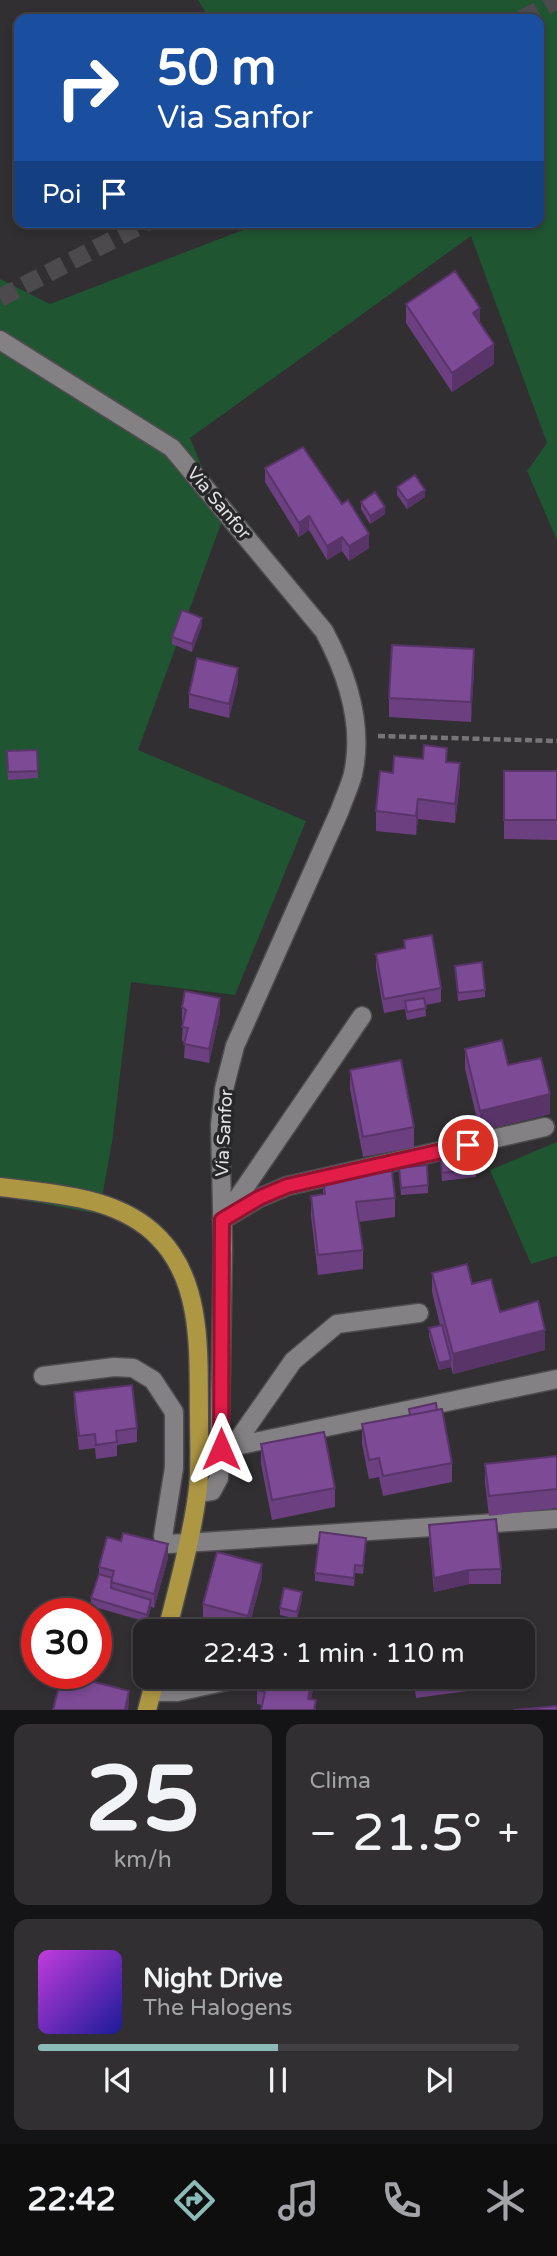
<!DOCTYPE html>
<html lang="it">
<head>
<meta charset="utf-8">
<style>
	:root { --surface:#252326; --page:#312f32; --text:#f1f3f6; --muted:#a3a4a7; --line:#424043; --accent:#8bbbb9 }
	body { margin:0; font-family:"Varela Round",sans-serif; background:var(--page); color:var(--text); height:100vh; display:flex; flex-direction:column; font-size:26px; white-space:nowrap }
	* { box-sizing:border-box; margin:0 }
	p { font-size:23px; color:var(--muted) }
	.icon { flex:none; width:38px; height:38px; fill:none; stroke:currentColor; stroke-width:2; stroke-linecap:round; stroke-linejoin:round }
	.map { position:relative; height:1710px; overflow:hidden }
	.side { display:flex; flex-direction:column; gap:14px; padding:14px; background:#141315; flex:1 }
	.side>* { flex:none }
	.banner { position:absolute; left:14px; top:14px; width:530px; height:214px; border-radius:14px; box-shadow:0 4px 10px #0003,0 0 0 2px var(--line); background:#1a4fa0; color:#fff; overflow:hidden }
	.speed { position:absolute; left:21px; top:1598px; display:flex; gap:14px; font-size:35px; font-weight:700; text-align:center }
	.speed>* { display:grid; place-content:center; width:91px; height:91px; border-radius:50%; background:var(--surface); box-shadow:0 4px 10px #0003,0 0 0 2px var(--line); line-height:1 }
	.speed .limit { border:10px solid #d22; background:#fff; color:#111 }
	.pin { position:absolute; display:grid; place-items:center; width:60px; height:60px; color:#fff; margin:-30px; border:4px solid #fff; border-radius:50%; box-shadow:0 2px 7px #0007 }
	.me { position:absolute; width:77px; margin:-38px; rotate:0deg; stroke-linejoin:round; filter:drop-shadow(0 0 5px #0008) }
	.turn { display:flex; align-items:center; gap:24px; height:147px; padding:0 28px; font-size:32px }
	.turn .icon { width:91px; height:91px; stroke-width:2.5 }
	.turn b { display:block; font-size:49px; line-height:60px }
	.then { display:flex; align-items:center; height:66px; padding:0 28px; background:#0003; gap:14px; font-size:26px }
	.big { font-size:52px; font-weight:600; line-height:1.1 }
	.side .tile { flex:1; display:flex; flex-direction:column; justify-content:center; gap:10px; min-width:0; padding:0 24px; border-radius:14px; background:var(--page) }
	.side .dial { align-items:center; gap:0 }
	.dial b { font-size:91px; line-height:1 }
	.song { display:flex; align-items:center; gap:21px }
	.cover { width:84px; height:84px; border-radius:10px; background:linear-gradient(135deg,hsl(290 70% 55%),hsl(240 70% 35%)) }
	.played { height:7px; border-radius:4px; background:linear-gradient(90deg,var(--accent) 50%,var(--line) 50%) }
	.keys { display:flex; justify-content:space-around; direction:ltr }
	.heat { display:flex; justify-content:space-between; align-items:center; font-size:38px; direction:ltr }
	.side .tiles { flex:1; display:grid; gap:14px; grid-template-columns:1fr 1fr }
	.tile:last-child { grid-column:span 2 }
	.trip { position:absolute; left:133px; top:1619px; width:402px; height:70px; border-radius:14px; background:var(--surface); box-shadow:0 4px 10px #0003,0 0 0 2px var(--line); font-weight:600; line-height:70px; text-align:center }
	.tabs { display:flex; height:112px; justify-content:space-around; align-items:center; background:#0f0e0f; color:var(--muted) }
	.tabs .icon { width:49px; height:49px }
	.tabs .on { color:var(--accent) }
	.tabs b { font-size:32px; color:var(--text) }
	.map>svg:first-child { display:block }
	.green { fill:#1f5531 }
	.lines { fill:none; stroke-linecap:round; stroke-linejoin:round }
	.major-tunnel { stroke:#4c4a4d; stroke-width:18; stroke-dasharray:18 9; stroke-linecap:butt }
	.minor-casing { stroke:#4e4c4f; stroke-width:21 }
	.major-casing { stroke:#4e4c4f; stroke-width:21 }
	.path { stroke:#777577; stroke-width:4.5; stroke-dasharray:7 3.5; stroke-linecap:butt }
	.minor { stroke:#838184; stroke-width:18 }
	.major { stroke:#ae9743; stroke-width:18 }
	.wall { fill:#6c4080 }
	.shaded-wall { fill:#583468 }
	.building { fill:#7d4a95; stroke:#583468; stroke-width:2 }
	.route-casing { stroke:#92132f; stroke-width:18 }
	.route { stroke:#e11d48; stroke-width:12 }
	.labels { text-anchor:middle; stroke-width:7; stroke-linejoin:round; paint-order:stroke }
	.street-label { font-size:18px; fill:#e4e3e4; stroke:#272628 }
</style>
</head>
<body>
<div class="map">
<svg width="557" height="1710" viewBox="0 0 557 1710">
	<rect width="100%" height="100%" fill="#312f32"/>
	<path class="green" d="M198,0H557V540L527,471L547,443L471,236L190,438L223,518L138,750L306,821L235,995L131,982L112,1142L99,1214L0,1196V279L50,304L264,222H539V19H210Z
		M557,1142V1256L531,1264L490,1170Z"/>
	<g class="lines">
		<path class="major-tunnel" d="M522,19L557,0
			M0,298L147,222"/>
		<defs>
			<path id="minor" d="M0,340L172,448L324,631C347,674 364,724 353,774C350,786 344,798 340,810L235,1046L224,1089L220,1125L223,1248L219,1478L212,1491L198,1493
				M226,1215L362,1016
				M222,1220L259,1198L287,1186L545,1127
				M43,1376L114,1367L133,1368L153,1380L174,1412V1468L163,1536L169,1544L557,1519
				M233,1447L293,1361L337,1324L419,1313
				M221,1449L557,1379
				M469,1631H470
				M152,1692H177L250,1676"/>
			<path id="major" d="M0,1187C54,1194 119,1196 159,1238C204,1284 198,1357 199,1416C199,1442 201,1470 197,1496C191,1541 178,1586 167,1631
				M147,1710L156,1676"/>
		</defs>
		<use href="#minor" class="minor-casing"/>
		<use href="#major" class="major-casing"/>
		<path class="path" d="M378,736L557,741"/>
		<use href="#minor" class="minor"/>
		<use href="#major" class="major"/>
	</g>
	<path class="wall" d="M406,304L480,323L494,364L452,392L406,323Z
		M265,468L369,548L349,561L342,551L327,560L309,530L299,537L265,482Z
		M397,487L425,497L407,509L397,495Z
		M361,502L385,514L370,524L361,509Z
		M202,625L192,652L172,644V637Z
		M474,669L471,722L389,717V698Z
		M238,682L229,718L189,708V694Z
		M37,750L38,778L8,780L7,751Z
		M447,762L460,783L455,823L418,819L416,835L376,831V811L393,773Z
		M504,771H557V840L504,839Z
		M404,940L441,988V1002L425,1005L426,1016L407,1020L405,1009L384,1013L376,968V954L404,948Z
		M455,966L485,990V997L458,1001Z
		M182,1007L220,1013L209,1063L184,1058L185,1042L182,1041L183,1023L182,1021Z
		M465,1049L508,1065L550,1114L480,1131L465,1069Z
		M350,1070L414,1127V1147L363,1157L350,1089Z
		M440,1157L476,1169V1177L442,1181Z
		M399,1168L428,1185V1193L401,1195Z
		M323,1180L395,1198V1217L359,1222L363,1250V1269L318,1275L311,1216V1196L323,1194Z
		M432,1273L472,1284L500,1312L545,1350L453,1374L451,1367L439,1370L429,1336V1328L440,1325L432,1292Z
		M74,1392L137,1428V1442L117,1445V1456L96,1459L95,1448L79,1450L74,1406Z
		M409,1409L452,1463V1482L383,1496L379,1477L369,1479L362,1444V1424L409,1415Z
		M261,1444L335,1488V1507L272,1520L261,1464Z
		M557,1456V1508L489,1516L485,1483V1464Z
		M429,1525L501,1569V1584H469L434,1592L429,1539Z
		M366,1546L363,1574L355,1573L354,1586L315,1581V1573Z
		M168,1558L154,1608L151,1607L147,1622L91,1606V1598L99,1574V1567Z
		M262,1578L248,1630L203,1618V1604Z
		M302,1599L297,1619L280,1615V1608Z
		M44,1673H69L66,1685L44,1678Z
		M314,1676V1686L311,1699L316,1710L262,1705L257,1704V1690Z
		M413,1676H475V1690L416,1698Z"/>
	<path class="shaded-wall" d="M480,308V328L473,313Z
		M494,344V364L452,392V373Z
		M425,490V497L407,509V501Z
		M385,507V514L370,524V516Z
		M309,516V530L299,537V523Z
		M369,534V548L349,561V546Z
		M342,537V551L327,560V546Z
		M202,618V625L192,652V644Z
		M474,649V669L471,722V702Z
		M238,668V682L229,718V704Z
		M460,763V783L455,823V804Z
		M418,799V819L416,835V816Z
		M220,998V1013L209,1063V1049Z
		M550,1094V1114L480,1131V1111Z
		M545,1330V1350L453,1374V1354Z
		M451,1360V1367L439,1370V1363Z
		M168,1544V1558L154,1608V1594Z
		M262,1564V1578L248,1630V1616Z
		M469,1570V1584L434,1592V1578Z
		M302,1592V1599L297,1619V1612Z
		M151,1600V1607L147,1622V1615Z
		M313,1676H314V1686L308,1710V1699Z
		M129,1691V1705L128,1710H125Z"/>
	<path class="building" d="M455,271L480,308L473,313L494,344L452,373L406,304Z
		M303,447L342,504L348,500L369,534L349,546L342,537L327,546L309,516L299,523L265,468Z
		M415,475L425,490L407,501L397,487Z
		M375,492L385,507L370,516L361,502Z
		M182,610L202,618L192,644L172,637Z
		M392,645L474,649L471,702L389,698Z
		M197,658L238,668L229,704L189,694Z
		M424,745L447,748L446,762L460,763L455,804L418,799L416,816L376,811L380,771L393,773L394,756L423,759Z
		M37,750L38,771L8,772L7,751Z
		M504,771H557V820H504Z
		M432,935L441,988L384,999L376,954L405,948L404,940Z
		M482,962L485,990L458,993L455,966Z
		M185,991L220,998L209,1049L184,1044L188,1028L182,1027L186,1010L182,1007Z
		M424,998L426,1008L407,1012L405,1001Z
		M502,1040L508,1065L541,1058L550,1094L480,1111L465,1049Z
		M401,1060L414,1127L363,1137L350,1070Z
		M474,1153L476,1169L442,1173L440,1157Z
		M427,1165L428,1185L401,1188L399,1168Z
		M392,1171L395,1198L356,1202L363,1250L318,1255L311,1196L325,1194L323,1180Z
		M467,1264L472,1284L491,1279L500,1312L538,1301L545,1330L453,1354L432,1273Z
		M442,1325L451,1360L439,1363L429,1328Z
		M132,1385L137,1428L116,1431L117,1442L96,1445L95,1434L79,1436L74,1392Z
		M436,1403L437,1410L410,1415L409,1409Z
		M442,1409L452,1463L383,1476L379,1458L369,1460L362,1424Z
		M324,1432L335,1488L272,1500L261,1444Z
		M557,1456V1489L489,1496L485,1464Z
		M496,1519L501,1569L469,1570L434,1578L429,1525Z
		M320,1532L366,1538L363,1566L355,1565L354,1578L315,1573Z
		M123,1533L168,1544L154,1594L111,1582L114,1571L99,1567L107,1537L121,1541Z
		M217,1552L262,1564L248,1616L203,1604Z
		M99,1574L112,1578L111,1588L151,1600L147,1615L91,1598Z
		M284,1588L302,1592L297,1612L280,1608Z
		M467,1624L468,1631H421Z
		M51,1673H67L66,1677Z
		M71,1676L129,1691L125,1710H53L59,1686L68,1688Z
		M261,1676H313L308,1699L316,1700L314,1710H261L265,1692L257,1690Z
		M415,1676H473L416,1684Z
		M557,1706V1710H514Z"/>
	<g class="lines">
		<defs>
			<path id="route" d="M221,1449L222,1220L259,1198L287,1186L468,1145"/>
		</defs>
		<use href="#route" class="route-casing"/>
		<use href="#route" class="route"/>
	</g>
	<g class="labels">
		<g class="street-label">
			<text transform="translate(219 503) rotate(50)" y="6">Via Sanfor</text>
			<text transform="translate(224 1133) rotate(-87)" y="6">Via Sanfor</text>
		</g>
	</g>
</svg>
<div class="speed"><div class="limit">30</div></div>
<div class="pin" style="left:468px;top:1145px;background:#d93025"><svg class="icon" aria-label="arrive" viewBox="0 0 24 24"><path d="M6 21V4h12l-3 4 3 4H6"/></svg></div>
<svg class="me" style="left:221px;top:1449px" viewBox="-20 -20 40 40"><path d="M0-17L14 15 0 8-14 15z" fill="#e11d48" stroke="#fff" stroke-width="4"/></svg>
<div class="trip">22:43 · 1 min · 110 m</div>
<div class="banner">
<div class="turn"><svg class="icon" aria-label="right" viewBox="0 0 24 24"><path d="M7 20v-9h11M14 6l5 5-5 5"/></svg><div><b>50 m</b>Via Sanfor</div></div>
<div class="then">Poi<svg class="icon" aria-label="arrive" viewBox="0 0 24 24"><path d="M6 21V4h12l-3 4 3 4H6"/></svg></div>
</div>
</div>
<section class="side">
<div class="tiles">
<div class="tile dial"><b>25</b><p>km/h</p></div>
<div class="tile"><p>Clima</p>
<div class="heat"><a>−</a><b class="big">21.5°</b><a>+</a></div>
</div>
<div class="tile">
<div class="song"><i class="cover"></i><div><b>Night Drive</b><p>The Halogens</p></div></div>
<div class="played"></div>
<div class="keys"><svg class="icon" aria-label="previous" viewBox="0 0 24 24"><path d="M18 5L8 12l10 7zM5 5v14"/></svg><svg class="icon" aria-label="pause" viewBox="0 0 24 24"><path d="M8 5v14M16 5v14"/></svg><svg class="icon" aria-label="next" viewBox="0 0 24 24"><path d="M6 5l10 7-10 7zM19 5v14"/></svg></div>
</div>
</div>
</section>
<nav class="tabs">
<b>22:42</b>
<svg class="icon on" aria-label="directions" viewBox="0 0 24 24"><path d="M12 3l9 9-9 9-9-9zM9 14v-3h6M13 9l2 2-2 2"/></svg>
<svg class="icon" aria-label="music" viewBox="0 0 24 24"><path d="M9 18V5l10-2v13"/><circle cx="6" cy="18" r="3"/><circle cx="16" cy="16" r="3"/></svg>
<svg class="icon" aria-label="phone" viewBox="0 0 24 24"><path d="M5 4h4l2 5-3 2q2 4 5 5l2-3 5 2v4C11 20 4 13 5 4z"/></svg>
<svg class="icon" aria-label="climate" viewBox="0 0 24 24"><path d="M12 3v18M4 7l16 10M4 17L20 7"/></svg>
</nav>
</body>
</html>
